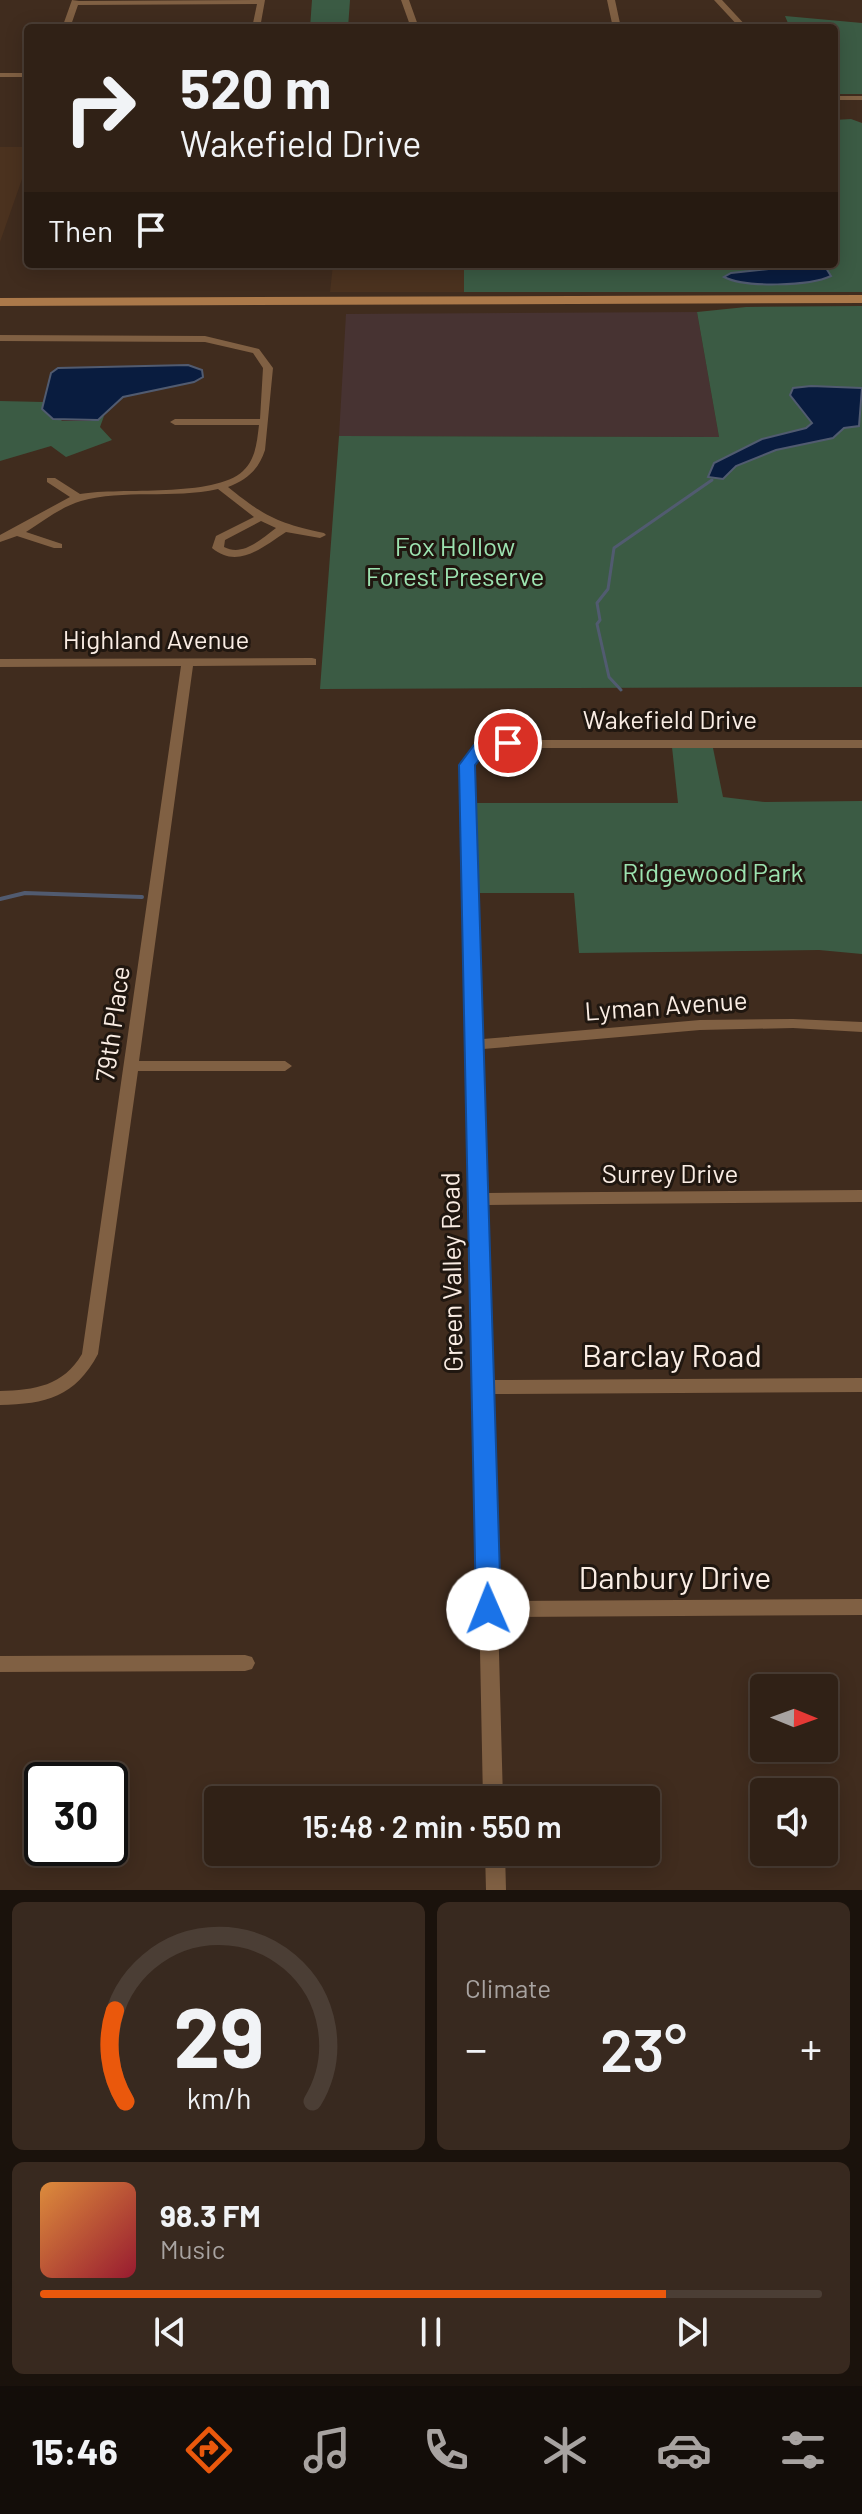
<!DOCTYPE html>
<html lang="en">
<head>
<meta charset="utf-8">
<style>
	:root { --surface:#302116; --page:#38291f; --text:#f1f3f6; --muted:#a8a3a1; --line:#4b3e35; --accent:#ea580c }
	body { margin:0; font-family:Barlow,sans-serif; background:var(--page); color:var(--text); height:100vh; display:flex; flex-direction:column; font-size:30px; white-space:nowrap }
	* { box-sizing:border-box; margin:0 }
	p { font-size:26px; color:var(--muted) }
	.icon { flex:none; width:44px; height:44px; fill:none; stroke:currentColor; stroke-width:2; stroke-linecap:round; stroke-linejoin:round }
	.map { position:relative; height:1890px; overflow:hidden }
	.side { display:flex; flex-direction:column; gap:12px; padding:12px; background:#1a120c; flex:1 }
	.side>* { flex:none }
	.hud { position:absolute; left:24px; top:24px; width:814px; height:244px; border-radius:8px; box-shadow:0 4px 20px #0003,0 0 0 2px var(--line); background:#302116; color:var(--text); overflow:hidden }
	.needle { width:52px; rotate:91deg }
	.fabs { position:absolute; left:750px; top:1674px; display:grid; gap:16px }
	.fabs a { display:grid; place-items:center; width:88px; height:88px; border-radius:8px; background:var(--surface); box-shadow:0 4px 20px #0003,0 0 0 2px var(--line); font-size:40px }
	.speed { position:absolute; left:24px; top:1762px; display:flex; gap:16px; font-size:40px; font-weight:700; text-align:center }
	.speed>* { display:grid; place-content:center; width:104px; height:104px; border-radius:50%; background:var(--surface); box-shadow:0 4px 20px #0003,0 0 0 2px var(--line); line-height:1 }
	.speed .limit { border:4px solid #111; border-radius:12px; background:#fff; color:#111 }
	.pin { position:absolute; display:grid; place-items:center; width:68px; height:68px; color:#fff; margin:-34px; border:4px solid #fff; border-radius:50%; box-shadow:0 2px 8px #0007 }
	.me { position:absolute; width:88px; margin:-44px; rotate:359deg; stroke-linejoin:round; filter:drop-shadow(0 0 6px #0008) }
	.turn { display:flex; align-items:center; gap:28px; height:168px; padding:0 24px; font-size:36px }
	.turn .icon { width:104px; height:104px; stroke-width:2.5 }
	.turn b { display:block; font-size:56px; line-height:68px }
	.then { display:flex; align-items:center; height:76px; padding:0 24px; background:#0003; gap:16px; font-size:30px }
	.big { font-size:60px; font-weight:600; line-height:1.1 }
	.side .tile { flex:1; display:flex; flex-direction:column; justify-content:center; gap:12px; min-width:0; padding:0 28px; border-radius:12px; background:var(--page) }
	.side .dial { align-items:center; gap:0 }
	.dial svg { height:208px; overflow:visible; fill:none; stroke:var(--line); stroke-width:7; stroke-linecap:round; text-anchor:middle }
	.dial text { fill:var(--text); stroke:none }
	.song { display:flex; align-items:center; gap:24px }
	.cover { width:96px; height:96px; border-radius:12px; background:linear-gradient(135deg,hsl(30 70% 55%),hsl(350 70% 35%)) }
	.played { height:8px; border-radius:4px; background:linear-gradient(90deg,var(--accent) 80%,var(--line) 80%) }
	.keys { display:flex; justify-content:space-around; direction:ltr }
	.heat { display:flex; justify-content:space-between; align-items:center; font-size:44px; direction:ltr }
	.side .tiles { flex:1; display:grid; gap:12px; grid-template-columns:1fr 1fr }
	.tile:last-child { grid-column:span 2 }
	.trip { position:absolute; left:204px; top:1786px; width:456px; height:80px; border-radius:8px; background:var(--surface); box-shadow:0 4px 20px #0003,0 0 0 2px var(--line); font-weight:600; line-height:80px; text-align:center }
	.dock { display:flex; height:128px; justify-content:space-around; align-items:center; background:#130d09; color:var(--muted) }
	.dock .icon { width:56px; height:56px }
	.dock .selected { color:var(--accent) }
	.dock b { font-size:36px; color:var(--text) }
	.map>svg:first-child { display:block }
	.built { fill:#4b321f }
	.industrial { fill:#473332 }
	.green { fill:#3b5b44 }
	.water { fill:#091c3f; stroke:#515b70; stroke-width:2 }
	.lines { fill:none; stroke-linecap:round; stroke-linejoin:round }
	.stream-far1 { stroke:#515b70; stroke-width:3 }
	.stream { stroke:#515b70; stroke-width:4 }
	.minor { fill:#806043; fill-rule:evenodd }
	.secondary { fill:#ab794a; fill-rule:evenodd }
	.route { fill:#1a73e8; stroke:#114b97; stroke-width:2 }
	.labels { text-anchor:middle; stroke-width:6; stroke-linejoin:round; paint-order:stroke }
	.park-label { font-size:26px; fill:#9ce3b0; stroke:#201710 }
	.street-label { font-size:26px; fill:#faede4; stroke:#201710 }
	.near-street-label { font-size:32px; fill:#faede4; stroke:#201710 }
</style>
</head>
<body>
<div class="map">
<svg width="862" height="1890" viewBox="0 0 862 1890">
	<rect width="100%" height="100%" fill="#402c1e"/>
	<path class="built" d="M0,147H28V162L0,242Z
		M333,264H464V292H330Z"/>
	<path class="industrial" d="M697,312L719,437L339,436L346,314Z"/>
	<path class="green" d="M312,0H350L348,28H310Z
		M785,16L862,23V94H834V28H790Z
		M851,119L862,123V292H464V264H834V120Z
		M862,306V687L320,689L339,436L719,437L697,312L746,307Z
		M0,401L43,402L62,421H90L104,416L100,427L112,440L66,457L51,446L0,461Z
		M672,747L713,748L723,797L765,802L862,801V954L819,950L579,953L574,893H479L476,803H678Z"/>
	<path class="water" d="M814,264L826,268L831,276C810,286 745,288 724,277L731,273Z
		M188,365L202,370L203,377L194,382L123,397L98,420L53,419L42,409L51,373L58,368Z
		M811,386L862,388L859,426L844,428L833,438L776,450L736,466L723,479L708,477L714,463L762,439L806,428L812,423L790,395L793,388Z"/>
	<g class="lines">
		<path class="stream-far1" d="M621,690L609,677L597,624L600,620L597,603L608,589L614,548L712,480"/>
		<path class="stream" d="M0,899L25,893L142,897"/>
		<path class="minor" d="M72,0L79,1L265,0L260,28H252L257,4L78,5L70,28H62Z
			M401,0H409L419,28H411Z
			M607,0H615L621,28H613Z
			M714,0H722L748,28H740Z
			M0,73H28V77H0Z
			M834,96H862V100H834Z
			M0,335L205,336L259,349L273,368L265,450C259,469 247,480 228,487C265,517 278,523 324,533L326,535L320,538L286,532C264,546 238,570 212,548L216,536L254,517L218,489C173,499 123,489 81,501C61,507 43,521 26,532L62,544V548H54L17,536L0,542V535L70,497L47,482V478H55L80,494C121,487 214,498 243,471C256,459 257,441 259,425H175L170,422L175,419H260L263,368L253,353L205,342L0,341ZM261,521L276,528C261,539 243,557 224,547L225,540Z
			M312,658L316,659V665L193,666L139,1061H285L292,1066L285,1071H138L98,1354C75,1397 46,1404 0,1405V1391C35,1390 63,1386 82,1354L181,666L0,667V659Z
			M499,740H862V748H499L483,752L475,760L483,1039L700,1020L793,1019L862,1022V1032L793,1028L700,1030L483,1049L487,1193L862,1190V1202L487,1205L492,1380L862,1378V1392L492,1394L498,1601L862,1599V1615L498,1617L503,1800H483L468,1048L466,1044L468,1040L463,759L475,746Z
			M245,1655L252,1657L255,1663L252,1669L245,1671L0,1672V1656Z
			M485,1852H505L506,1890H486Z"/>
		<path class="secondary" d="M862,295V303L0,306V298Z"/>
	</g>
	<path class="route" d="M508,739L517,743L514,747L485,753L475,765L501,1609L497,1617L488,1620L480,1617L476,1609L459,765L474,745Z"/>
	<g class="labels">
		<g class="park-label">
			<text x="455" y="556">Fox Hollow<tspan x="455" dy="30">Forest Preserve</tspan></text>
			<text x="713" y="882">Ridgewood Park</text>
		</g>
		<g class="street-label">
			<text x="156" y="649">Highland Avenue</text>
			<text x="670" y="729">Wakefield Drive</text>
			<text transform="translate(666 1006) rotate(-4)" y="9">Lyman Avenue</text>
			<text transform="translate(113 1024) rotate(-82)" y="9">79th Place</text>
			<text x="670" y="1183">Surrey Drive</text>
			<text transform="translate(452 1272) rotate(-91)" y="9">Green Valley Road</text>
		</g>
		<g class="near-street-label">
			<text x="672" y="1367">Barclay Road</text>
			<text x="675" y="1589">Danbury Drive</text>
		</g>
	</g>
</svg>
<div class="fabs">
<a><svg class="needle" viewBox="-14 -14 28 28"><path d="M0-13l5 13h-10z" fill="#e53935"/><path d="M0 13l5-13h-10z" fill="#a8a3a1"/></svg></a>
<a><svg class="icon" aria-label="sound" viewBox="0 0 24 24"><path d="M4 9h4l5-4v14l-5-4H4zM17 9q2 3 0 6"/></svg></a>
</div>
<div class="speed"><div class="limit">30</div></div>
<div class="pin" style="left:508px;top:743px;background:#d93025"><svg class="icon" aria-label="arrive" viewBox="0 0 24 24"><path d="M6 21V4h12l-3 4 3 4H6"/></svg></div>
<svg class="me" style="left:488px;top:1609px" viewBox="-20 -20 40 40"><circle r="19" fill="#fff"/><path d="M0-13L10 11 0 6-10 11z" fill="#1a73e8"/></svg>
<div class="trip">15:48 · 2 min · 550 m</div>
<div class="hud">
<div class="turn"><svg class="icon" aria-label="right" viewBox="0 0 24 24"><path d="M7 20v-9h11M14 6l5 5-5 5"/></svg><div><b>520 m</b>Wakefield Drive</div></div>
<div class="then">Then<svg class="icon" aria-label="arrive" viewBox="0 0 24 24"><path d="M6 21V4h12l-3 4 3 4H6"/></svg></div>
</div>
</div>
<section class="side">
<div class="tiles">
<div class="tile dial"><svg viewBox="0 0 100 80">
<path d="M14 69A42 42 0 1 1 86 69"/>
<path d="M14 69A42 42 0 0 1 10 34" stroke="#ea580c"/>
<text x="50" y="56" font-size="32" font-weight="700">29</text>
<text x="50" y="72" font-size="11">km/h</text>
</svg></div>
<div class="tile"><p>Climate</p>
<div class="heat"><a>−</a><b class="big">23°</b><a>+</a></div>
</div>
<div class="tile">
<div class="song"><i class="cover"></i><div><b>98.3 FM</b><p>Music</p></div></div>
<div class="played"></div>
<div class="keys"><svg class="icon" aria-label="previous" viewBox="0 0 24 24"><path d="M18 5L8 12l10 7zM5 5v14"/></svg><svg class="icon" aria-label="pause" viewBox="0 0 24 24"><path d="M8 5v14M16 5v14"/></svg><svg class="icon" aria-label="next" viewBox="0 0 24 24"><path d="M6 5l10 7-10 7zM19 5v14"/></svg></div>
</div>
</div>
</section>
<nav class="dock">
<b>15:46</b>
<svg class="icon selected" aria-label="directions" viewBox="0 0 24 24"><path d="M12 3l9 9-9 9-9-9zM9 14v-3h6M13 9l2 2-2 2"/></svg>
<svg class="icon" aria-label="music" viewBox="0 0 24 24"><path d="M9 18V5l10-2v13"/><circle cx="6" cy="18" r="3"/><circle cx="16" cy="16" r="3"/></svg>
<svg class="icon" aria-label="phone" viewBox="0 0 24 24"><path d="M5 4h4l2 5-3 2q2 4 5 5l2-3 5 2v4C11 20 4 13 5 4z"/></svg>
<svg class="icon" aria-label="climate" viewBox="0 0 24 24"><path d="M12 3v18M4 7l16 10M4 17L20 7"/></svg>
<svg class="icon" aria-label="car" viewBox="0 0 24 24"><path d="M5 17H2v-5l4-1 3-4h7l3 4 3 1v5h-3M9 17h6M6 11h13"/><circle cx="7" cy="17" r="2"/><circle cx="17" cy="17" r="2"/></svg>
<svg class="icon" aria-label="filters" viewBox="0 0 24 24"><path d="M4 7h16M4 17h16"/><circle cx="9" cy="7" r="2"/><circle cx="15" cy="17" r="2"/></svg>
</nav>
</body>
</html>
